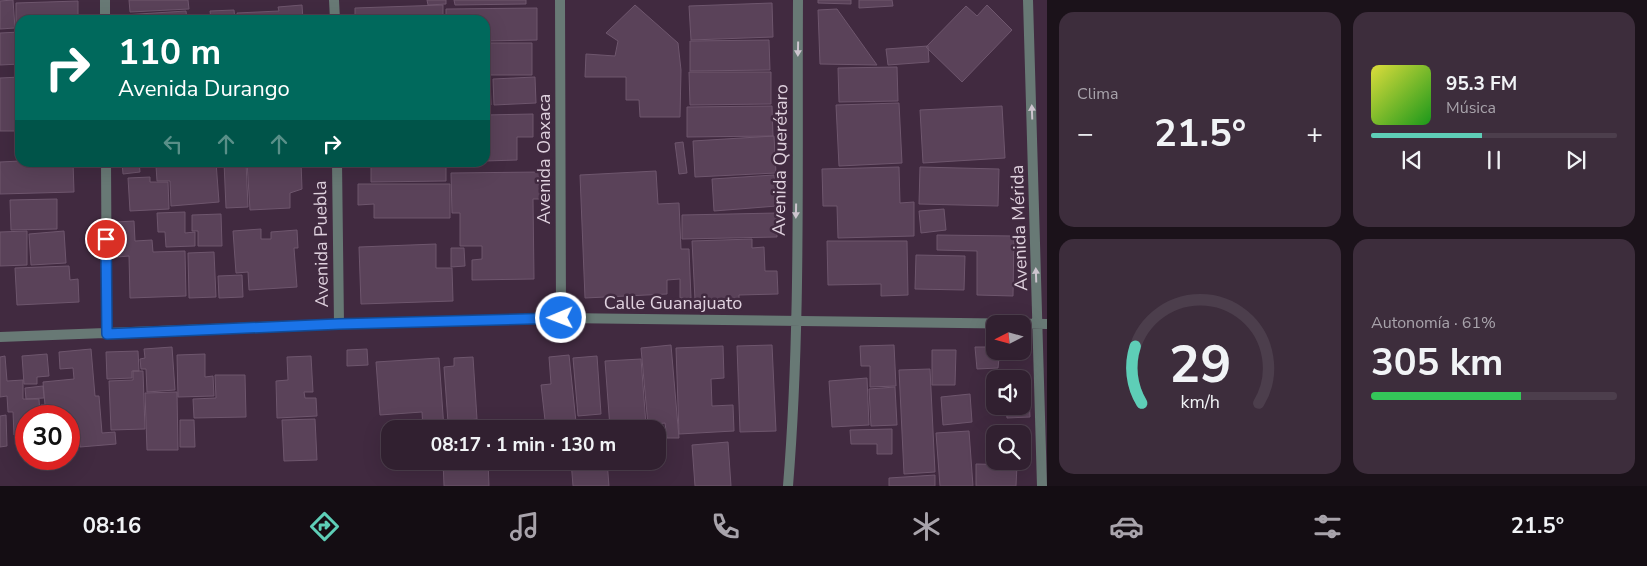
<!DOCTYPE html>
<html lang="es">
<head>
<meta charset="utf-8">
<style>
	:root { --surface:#312030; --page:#3d2d3c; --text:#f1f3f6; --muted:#a8a3ab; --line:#4c3e4c; --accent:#5eceb7 }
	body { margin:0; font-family:"Nunito Sans",sans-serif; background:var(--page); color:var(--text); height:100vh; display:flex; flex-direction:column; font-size:19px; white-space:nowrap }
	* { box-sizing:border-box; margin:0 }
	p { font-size:16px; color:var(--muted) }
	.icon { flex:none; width:28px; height:28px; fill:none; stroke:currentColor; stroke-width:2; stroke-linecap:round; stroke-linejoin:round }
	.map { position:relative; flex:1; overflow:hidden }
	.sheet { display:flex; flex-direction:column; gap:12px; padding:12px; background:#1b121a; width:600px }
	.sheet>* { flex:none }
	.hud { position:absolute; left:15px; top:15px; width:475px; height:152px; border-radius:15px; box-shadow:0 5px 20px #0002,0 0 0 1px var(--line); background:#00695c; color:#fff; overflow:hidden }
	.needle { width:32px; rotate:264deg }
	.tools { position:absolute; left:986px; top:315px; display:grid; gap:10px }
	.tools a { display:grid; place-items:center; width:45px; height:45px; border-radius:10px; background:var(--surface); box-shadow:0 5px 20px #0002,0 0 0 1px var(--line); font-size:25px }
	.speed { position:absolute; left:15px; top:405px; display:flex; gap:10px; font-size:25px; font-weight:700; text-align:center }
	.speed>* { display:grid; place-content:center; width:65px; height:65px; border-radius:50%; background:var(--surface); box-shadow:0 5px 20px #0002,0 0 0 1px var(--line); line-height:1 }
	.speed .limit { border:8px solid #d22; background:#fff; color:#111 }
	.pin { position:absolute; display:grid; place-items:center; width:42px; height:42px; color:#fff; margin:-21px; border:2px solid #fff; border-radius:50%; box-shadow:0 1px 5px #0007 }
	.me { position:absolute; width:55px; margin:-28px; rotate:269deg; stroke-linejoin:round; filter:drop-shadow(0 0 4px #0008) }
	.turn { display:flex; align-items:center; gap:18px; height:105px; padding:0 20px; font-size:22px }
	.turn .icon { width:65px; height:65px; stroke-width:2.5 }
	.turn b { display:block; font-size:35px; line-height:42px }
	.lanes { display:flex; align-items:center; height:48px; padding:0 20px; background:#0003; justify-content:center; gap:25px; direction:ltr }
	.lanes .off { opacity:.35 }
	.big { font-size:38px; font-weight:700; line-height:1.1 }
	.sheet .widget { flex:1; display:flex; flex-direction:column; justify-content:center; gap:8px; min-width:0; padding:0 18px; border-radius:15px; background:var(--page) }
	.sheet .dial { align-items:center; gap:0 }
	.dial svg { height:130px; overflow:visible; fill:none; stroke:var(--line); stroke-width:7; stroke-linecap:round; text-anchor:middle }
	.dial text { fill:var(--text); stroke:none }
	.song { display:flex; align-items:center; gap:15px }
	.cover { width:60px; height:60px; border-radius:8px; background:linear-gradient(135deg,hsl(60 70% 55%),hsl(120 70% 35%)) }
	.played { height:5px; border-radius:2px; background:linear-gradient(90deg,var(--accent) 45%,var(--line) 45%) }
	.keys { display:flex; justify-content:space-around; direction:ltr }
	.heat { display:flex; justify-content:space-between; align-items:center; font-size:28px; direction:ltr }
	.charge { height:8px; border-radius:4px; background:linear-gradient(90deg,#34c759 61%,var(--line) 0) }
	.sheet .tiles { flex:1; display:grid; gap:12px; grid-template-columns:repeat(2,1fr) }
	.trip { position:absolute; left:381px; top:420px; width:285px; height:50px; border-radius:15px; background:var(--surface); box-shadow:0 5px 20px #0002,0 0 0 1px var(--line); font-weight:700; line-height:50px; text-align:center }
	.menu { display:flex; height:80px; justify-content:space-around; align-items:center; background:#140d13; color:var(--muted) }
	.menu .icon { width:35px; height:35px }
	.menu .current { color:var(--accent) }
	.menu b { font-size:22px; color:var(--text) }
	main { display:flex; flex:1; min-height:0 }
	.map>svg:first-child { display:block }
	.building { fill:#5a4259; stroke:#6e566d }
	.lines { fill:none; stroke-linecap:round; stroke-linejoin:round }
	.street { stroke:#687975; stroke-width:10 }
	.oneway { fill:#cdc4ce }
	.route-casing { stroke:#114b97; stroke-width:12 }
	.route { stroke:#1a73e8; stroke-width:9 }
	.labels { text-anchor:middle; stroke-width:5; stroke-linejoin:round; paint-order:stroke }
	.street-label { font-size:18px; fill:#dfd1de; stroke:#412a40 }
</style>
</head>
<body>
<main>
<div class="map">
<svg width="1047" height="486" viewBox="0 0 1047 486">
	<rect width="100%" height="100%" fill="#412a40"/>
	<path class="building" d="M13,0L15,28L0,29V1Z
		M129,0H188L189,9L130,12Z
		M427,0H446V4L428,5Z
		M454,0H526V4L455,5Z
		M818,0H851V4L818,3Z
		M859,0H892L893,6L859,8Z
		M78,1V20H20V27H16V3Z
		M772,3L773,37L691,40L689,6Z
		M302,5L303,20H238L237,13L279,11L278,7Z
		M443,5V20H355V8Z
		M635,5L678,43L681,70L680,117H640L639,100H626V77H585L586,54L615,56L618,41L606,33Z
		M987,5L1012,30L962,82L926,47L966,6L977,16Z
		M537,8V40L485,41V20H446V9Z
		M837,9L877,65L820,64L818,10Z
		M234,10L235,20H211L210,11Z
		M186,11L187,20H123V15Z
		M20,32V64L0,65V33Z
		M769,40L770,70L690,71V41Z
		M485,43H532V75H485Z
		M928,46L929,62L888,65L886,49Z
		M897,67L898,101L839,102L838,68Z
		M689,72H771V104L690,105Z
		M20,77L19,131H0V78Z
		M535,77L536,103L494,105L493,79Z
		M485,78H490L491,105L485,106Z
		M899,103L902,163L839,166L836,105Z
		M772,106L773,136L687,137V107Z
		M1002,106L1005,158L923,163L920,110Z
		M533,114V137H517V160L485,161V115Z
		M774,136L776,173L695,177L693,141Z
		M683,142L687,173L679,174L675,143Z
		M20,161L73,162L74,192L0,194V162Z
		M122,162H139L140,172L123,174Z
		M216,162L219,202L171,206L170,181H157L156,166Z
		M224,162H246L248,207L226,208Z
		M247,162H301L302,189L290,193V208L250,210Z
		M371,162H446V181L371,182Z
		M899,167L900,203L914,202V236L838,238L837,206H823L822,169Z
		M920,167L999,169L998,206L919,204Z
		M656,171L658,204L679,203L681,249H689L691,298H680V279L667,280V294L585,298L580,175Z
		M540,172V199H533L534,279L472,280V260L482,259V246H460V213H452L451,173Z
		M774,175L777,206L714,211L712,179Z
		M150,177V182H168L169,209L130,211L128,178Z
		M358,184H450V218H374V204L358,205Z
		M57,199V229L11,230L10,200Z
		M944,209L946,230L921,233L919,211Z
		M185,212V233L195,232V246L166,247L165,232H158L157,213Z
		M777,213V237L682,239V215Z
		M221,214L222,246H198V231H192V215Z
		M134,221L135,241L152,240L153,252L185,251L186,296L130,298L129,256L117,257L116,222Z
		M261,229V239H271V232L297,230L298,248H294L297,287L249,290L248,272L236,273L233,231Z
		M27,231V265L0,266V232Z
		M64,231L66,263L31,265L29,234Z
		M937,235L1014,236L1013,296L977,295V251L937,250Z
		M752,239V248L764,247L765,271H777L778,294L739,295V298L695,300L692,241Z
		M827,241H907L908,295L881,296V284L828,285Z
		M436,244V268H452L453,301L361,304L359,247Z
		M451,248H464L465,266L451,267Z
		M214,252L216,297L189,298L188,253Z
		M916,255L965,256L964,290L915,289Z
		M69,266L70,280L78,279L79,302L17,305L15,268Z
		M242,275L243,297L219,298L218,276Z
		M671,345L679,438H667L665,423L648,425L641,348Z
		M772,345L776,431L740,432L737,346Z
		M894,345L896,386L870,387V366H861L860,346Z
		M723,346L724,378L711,379L712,406L733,405L734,431L679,434L676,348Z
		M172,347L175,390L147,392L146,369H141L140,359L145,358L144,349Z
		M975,347H995V351H1004L1005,356L999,358L998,368L977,369Z
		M91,349L95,396H99L102,433L115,432L116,444L80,447L79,431H69V416H42L41,405H45L43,382L74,379L73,368L60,369L59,352Z
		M367,349L368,365L347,366V350Z
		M932,350H956L955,385H932Z
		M138,351L139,371H132V378L107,379L106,352Z
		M47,354L49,376L37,377V384H24L22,356Z
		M205,354V377L213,376L214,396L178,397L177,355Z
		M569,355L576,422L567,423L568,429H546L541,385L551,384L549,357Z
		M5,356L7,381L23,380V399H39L40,416H26V434L14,435L13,412H8L7,396L0,397V357Z
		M311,356L313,392H304L305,398H316L317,416L277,418L276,381L288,380L287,357Z
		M597,356L601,414L578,416L573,358Z
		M473,357L477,419L448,422L444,367L454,366V358Z
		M439,358L444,429H423L422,412L380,415L376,362Z
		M641,359L646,425L610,428L605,361Z
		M930,369L935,472L904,474L899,370Z
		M133,371H143L145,429L111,430L109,381L133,380Z
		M215,375H245L246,417L194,418L193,399L216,398Z
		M1028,376L1030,417L1007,418L1006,406H1022V379H1005Z
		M867,378L869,425L832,427L829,381Z
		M43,386L44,398L26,399L25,388Z
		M895,387L897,425L871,426L869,389Z
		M177,392L178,450H147L145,393Z
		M970,394L972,422L943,425L941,397Z
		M6,415L7,446L0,447V416Z
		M315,419L317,460L284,461L282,420Z
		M180,420H194L195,447H180Z
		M892,429V454H877V444H851L850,430Z
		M969,431L973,486H940L936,433Z
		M728,442L731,486H695L692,445Z
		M443,461H488L489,486H444Z
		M571,461H607L609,486H573Z
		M976,464L1017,465L1016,486H976Z
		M935,475V486H889V478Z"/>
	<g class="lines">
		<path class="street" d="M105,0V20
			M334,0L335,20
			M560,0L561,318
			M1028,0L1042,486
			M106,162L107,334
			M337,162L339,324
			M0,337L339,324L561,318L1047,324
			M788,486C801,326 797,161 798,0"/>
	</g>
	<defs><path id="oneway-solid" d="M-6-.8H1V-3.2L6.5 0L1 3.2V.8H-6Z" transform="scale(1.25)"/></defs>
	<g class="oneway">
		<use href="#oneway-solid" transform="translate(798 49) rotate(91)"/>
		<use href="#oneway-solid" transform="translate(1032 112) rotate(-92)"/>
		<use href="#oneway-solid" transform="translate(796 211) rotate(91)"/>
		<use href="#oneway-solid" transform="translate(1036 275) rotate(-92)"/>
	</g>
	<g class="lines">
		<defs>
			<path id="route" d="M106,239L107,334L339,324L561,318"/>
		</defs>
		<use href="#route" class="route-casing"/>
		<use href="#route" class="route"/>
	</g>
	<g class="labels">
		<g class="street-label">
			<text transform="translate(544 159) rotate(-90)" y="6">Avenida Oaxaca</text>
			<text transform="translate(780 160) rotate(-89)" y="6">Avenida Querétaro</text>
			<text transform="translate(1019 228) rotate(-92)" y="6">Avenida Mérida</text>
			<text transform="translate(321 244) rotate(-91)" y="6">Avenida Puebla</text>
			<text x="673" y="309">Calle Guanajuato</text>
		</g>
	</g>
</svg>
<div class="tools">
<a><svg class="needle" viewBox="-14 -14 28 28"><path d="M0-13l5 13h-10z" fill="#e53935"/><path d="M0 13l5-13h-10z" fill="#a8a3ab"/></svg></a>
<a><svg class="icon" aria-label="sound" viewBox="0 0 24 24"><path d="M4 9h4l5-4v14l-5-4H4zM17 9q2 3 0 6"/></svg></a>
<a><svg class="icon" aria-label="search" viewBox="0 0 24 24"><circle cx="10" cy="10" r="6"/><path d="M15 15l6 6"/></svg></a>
</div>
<div class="speed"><div class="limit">30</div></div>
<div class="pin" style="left:106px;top:239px;background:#d93025"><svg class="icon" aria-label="arrive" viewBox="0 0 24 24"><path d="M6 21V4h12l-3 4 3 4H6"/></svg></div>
<svg class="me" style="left:561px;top:318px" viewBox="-20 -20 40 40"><circle r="17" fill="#1a73e8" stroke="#fff" stroke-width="3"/><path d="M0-11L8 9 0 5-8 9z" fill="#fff"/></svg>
<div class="trip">08:17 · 1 min · 130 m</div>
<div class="hud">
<div class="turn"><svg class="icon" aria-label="right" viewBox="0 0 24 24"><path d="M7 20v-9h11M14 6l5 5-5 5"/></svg><div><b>110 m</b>Avenida Durango</div></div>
<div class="lanes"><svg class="icon off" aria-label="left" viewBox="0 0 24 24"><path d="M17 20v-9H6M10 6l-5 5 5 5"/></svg><svg class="icon off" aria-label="ahead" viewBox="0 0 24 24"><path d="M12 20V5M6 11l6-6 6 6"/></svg><svg class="icon off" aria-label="ahead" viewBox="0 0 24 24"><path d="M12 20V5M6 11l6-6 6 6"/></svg><svg class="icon" aria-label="right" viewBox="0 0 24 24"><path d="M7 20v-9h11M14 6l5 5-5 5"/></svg></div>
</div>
</div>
<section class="sheet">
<div class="tiles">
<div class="widget"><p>Clima</p>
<div class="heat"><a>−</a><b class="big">21.5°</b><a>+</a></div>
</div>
<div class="widget">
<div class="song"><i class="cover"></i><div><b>95.3 FM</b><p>Música</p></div></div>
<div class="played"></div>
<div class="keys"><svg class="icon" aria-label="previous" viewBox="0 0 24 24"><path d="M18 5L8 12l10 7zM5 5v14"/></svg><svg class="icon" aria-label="pause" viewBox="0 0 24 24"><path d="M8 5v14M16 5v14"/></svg><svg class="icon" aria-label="next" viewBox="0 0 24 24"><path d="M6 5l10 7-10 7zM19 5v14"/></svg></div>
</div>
<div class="widget dial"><svg viewBox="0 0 100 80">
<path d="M14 69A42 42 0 1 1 86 69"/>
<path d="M14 69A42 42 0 0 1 10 34" stroke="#5eceb7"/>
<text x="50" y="56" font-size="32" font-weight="700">29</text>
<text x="50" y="72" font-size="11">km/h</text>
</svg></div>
<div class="widget"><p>Autonomía · 61%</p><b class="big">305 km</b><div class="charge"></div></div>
</div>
</section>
</main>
<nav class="menu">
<b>08:16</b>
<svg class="icon current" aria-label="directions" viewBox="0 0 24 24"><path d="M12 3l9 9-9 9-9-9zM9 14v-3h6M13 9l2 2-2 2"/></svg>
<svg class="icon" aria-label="music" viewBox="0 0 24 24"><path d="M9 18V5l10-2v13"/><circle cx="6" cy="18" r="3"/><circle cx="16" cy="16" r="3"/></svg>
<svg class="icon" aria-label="phone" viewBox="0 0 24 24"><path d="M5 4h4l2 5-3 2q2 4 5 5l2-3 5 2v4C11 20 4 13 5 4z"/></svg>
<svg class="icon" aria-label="climate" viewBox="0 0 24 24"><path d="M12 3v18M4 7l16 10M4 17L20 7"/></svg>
<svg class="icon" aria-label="car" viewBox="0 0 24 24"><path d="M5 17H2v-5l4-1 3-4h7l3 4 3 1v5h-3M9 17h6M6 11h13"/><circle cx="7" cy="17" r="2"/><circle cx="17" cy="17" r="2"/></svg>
<svg class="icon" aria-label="filters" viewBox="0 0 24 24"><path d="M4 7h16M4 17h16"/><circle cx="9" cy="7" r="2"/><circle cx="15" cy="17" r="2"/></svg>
<b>21.5°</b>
</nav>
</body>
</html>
